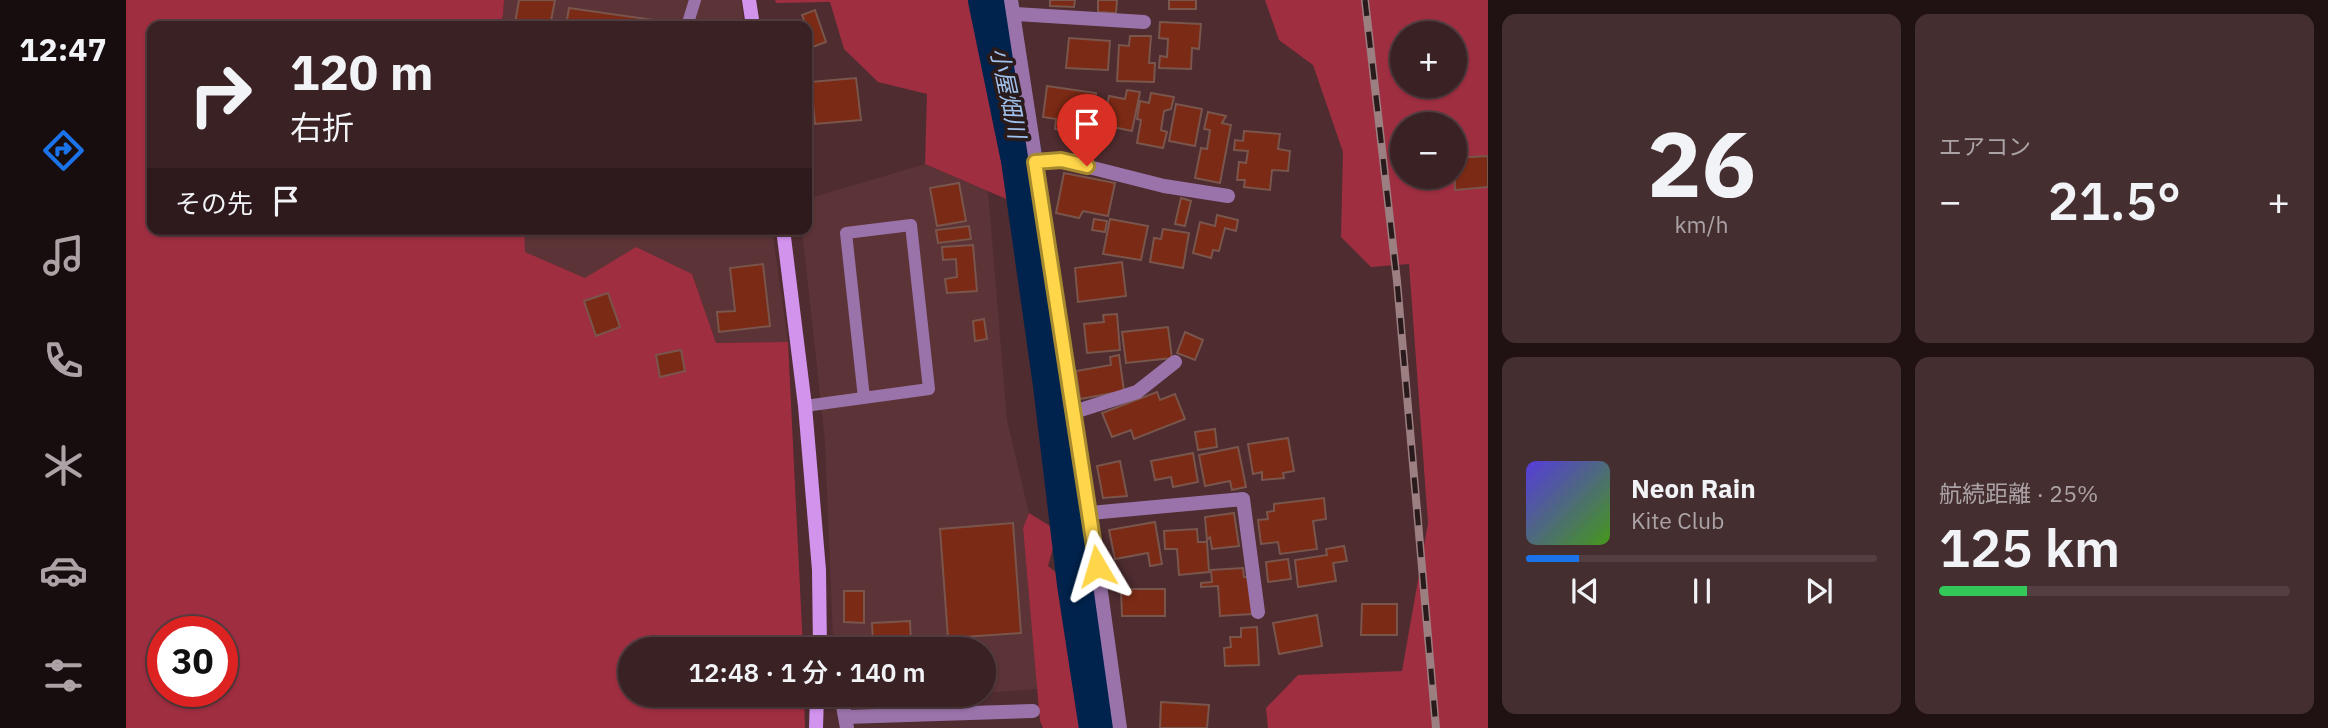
<!DOCTYPE html>
<html lang="ja">
<head>
<meta charset="utf-8">
<style>
	:root { --surface:#3a2123; --page:#452e30; --text:#f1f3f6; --muted:#aba3a6; --line:#543e41; --accent:#1a73e8 }
	body { margin:0; font-family:"IBM Plex Sans","Noto Sans JP",sans-serif; background:var(--page); color:var(--text); height:100vh; display:flex; flex-direction:column; font-size:26px; white-space:nowrap }
	* { box-sizing:border-box; margin:0 }
	p { font-size:23px; color:var(--muted) }
	.icon { flex:none; width:38px; height:38px; fill:none; stroke:currentColor; stroke-width:2; stroke-linecap:round; stroke-linejoin:round }
	.map { position:relative; flex:1; overflow:hidden }
	.details { display:flex; flex-direction:column; gap:14px; padding:14px; background:#201213; width:840px }
	.details>* { flex:none }
	.hud { position:absolute; left:21px; top:21px; width:665px; height:214px; border-radius:14px; box-shadow:0 2px 5px #0004,0 0 0 2px var(--line); background:#3a2123; color:var(--text); overflow:hidden }
	.controls { position:absolute; left:1264px; top:21px; display:grid; gap:14px }
	.controls a { display:grid; place-items:center; width:77px; height:77px; border-radius:50%; background:var(--surface); box-shadow:0 2px 5px #0004,0 0 0 2px var(--line); font-size:35px }
	.speed { position:absolute; left:21px; top:616px; display:flex; gap:14px; font-size:35px; font-weight:700; text-align:center }
	.speed>* { display:grid; place-content:center; width:91px; height:91px; border-radius:50%; background:var(--surface); box-shadow:0 2px 5px #0004,0 0 0 2px var(--line); line-height:1 }
	.speed .limit { border:10px solid #d22; background:#fff; color:#111 }
	.pin { position:absolute; display:grid; place-items:center; width:60px; height:60px; color:#fff; margin:-72px -30px; border-radius:50% 50% 50% 0; rotate:-45deg; box-shadow:0 0 7px #0007 }
	.pin .icon { rotate:45deg }
	.me { position:absolute; width:77px; margin:-38px; rotate:353deg; stroke-linejoin:round; filter:drop-shadow(0 0 5px #0008) }
	.turn { display:flex; align-items:center; gap:24px; height:147px; padding:0 28px; font-size:32px }
	.turn .icon { width:91px; height:91px; stroke-width:2.5 }
	.turn b { display:block; font-size:49px; line-height:60px }
	.then { display:flex; align-items:center; height:66px; padding:0 28px; background:#0003; gap:14px; font-size:26px }
	.big { font-size:52px; font-weight:600; line-height:1.1 }
	.details .widget { flex:1; display:flex; flex-direction:column; justify-content:center; gap:10px; min-width:0; padding:0 24px; border-radius:14px; background:var(--page) }
	.details .dial { align-items:center; gap:0 }
	.dial b { font-size:91px; line-height:1 }
	.song { display:flex; align-items:center; gap:21px }
	.cover { width:84px; height:84px; border-radius:10px; background:linear-gradient(135deg,hsl(250 70% 55%),hsl(100 70% 35%)) }
	.played { height:7px; border-radius:4px; background:linear-gradient(90deg,var(--accent) 15%,var(--line) 15%) }
	.keys { display:flex; justify-content:space-around; direction:ltr }
	.heat { display:flex; justify-content:space-between; align-items:center; font-size:38px; direction:ltr }
	.charge { height:10px; border-radius:5px; background:linear-gradient(90deg,#34c759 25%,var(--line) 0) }
	.details .tiles { flex:1; display:grid; gap:14px; grid-template-columns:repeat(2,1fr) }
	.trip { position:absolute; left:492px; top:637px; width:378px; height:70px; border-radius:35px; background:var(--surface); box-shadow:0 2px 5px #0004,0 0 0 2px var(--line); font-weight:600; line-height:70px; text-align:center }
	main { display:flex; flex:1; min-height:0 }
	.tabs { display:flex; flex-direction:column; width:126px; justify-content:space-around; align-items:center; background:#170d0e; color:var(--muted) }
	.tabs .icon { width:49px; height:49px }
	.tabs .active { color:var(--accent) }
	.tabs b { font-size:32px; color:var(--text) }
	.map>svg:first-child { display:block }
	.built { fill:#5c3336 }
	.forest { fill:#9f2e41; fill-rule:evenodd }
	.lines { fill:none; stroke-linecap:round; stroke-linejoin:round }
	.river { stroke:#00234e; stroke-width:42 }
	.building { fill:#7b2a15; stroke:#79554c; stroke-width:2 }
	.lane { stroke:#9a73ab; stroke-width:12 }
	.street { stroke:#9a73ab; stroke-width:14 }
	.secondary { stroke:#d293ed; stroke-width:14 }
	.rail-casing { stroke:#9b7f81; stroke-width:8 }
	.rail { stroke:#291a1b; stroke-width:5; stroke-dasharray:16; stroke-linecap:butt }
	.route-casing { stroke:#a68a30; stroke-width:18 }
	.route { stroke:#ffd54a; stroke-width:12 }
	.labels { text-anchor:middle; stroke-width:7; stroke-linejoin:round; paint-order:stroke }
	.water-label { font-size:23px; font-style:italic; fill:#a1c2ed; stroke:#291a1b }
</style>
</head>
<body>
<main>
<nav class="tabs">
<b>12:47</b>
<svg class="icon active" aria-label="directions" viewBox="0 0 24 24"><path d="M12 3l9 9-9 9-9-9zM9 14v-3h6M13 9l2 2-2 2"/></svg>
<svg class="icon" aria-label="music" viewBox="0 0 24 24"><path d="M9 18V5l10-2v13"/><circle cx="6" cy="18" r="3"/><circle cx="16" cy="16" r="3"/></svg>
<svg class="icon" aria-label="phone" viewBox="0 0 24 24"><path d="M5 4h4l2 5-3 2q2 4 5 5l2-3 5 2v4C11 20 4 13 5 4z"/></svg>
<svg class="icon" aria-label="climate" viewBox="0 0 24 24"><path d="M12 3v18M4 7l16 10M4 17L20 7"/></svg>
<svg class="icon" aria-label="car" viewBox="0 0 24 24"><path d="M5 17H2v-5l4-1 3-4h7l3 4 3 1v5h-3M9 17h6M6 11h13"/><circle cx="7" cy="17" r="2"/><circle cx="17" cy="17" r="2"/></svg>
<svg class="icon" aria-label="filters" viewBox="0 0 24 24"><path d="M4 7h16M4 17h16"/><circle cx="9" cy="7" r="2"/><circle cx="15" cy="17" r="2"/></svg>
</nav>
<div class="map">
<svg width="1362" height="728" viewBox="0 0 1362 728">
	<rect width="100%" height="100%" fill="#4e2c2f"/>
	<path class="built" d="M378,0H615L618,26H373L377,15Z
		M799,164L862,191L881,420L903,513L897,528L912,689L858,693V649H711L707,640L699,442L676,229H681V199Z
		M398,229H646L662,342L590,343L566,274L459,278L398,252Z"/>
	<path class="forest" d="M0,0H378L377,15L373,26H26V229H398L399,252L459,278L510,247L566,274L590,343L662,342L677,649H504V695H678L679,728H0ZM37,632H96V691H37Z
		M649,0H843L885,201L799,164L801,94L752,82L718,49L704,2L650,3Z
		M1139,0H1362V728H1142L1140,708L1172,675L1276,671L1302,523L1283,264L1245,267L1215,237L1217,152L1187,65L1153,40ZM1276,33H1328V86H1276ZM1276,124H1328V177H1276Z
		M903,513L932,531L922,566L942,582L961,696L982,728H917L914,721L897,528Z"/>
	<g class="lines">
		<path class="river" d="M863,0L896,160L928,385L952,584L974,728"/>
	</g>
	<path class="building" d="M393,0H429L424,26L389,23Z
		M924,0H949L948,7L924,6Z
		M972,0H991L990,13L972,12Z
		M1043,0H1070V9H1043Z
		M443,8L542,22V26H440Z
		M689,10L700,42L681,49V26H670L679,23L676,15Z
		M1034,22L1075,24L1073,49L1066,48L1065,69L1033,68L1034,56L1041,57L1042,39L1033,38Z
		M1004,36H1025L1023,63H1029L1028,82L991,81L993,45L1003,46Z
		M943,38L984,41L982,70L940,68Z
		M730,78L735,120L689,124L685,82Z
		M921,86L970,93L963,142L938,139L939,130L929,129L930,119L917,117Z
		M1001,90L1014,92L1006,131L977,125L983,96L999,99Z
		M1025,93L1048,97L1045,109L1038,111L1035,130L1041,132L1037,148L1011,143L1015,120L1011,119L1014,101L1023,103Z
		M1050,104L1076,109L1069,146L1043,141Z
		M1082,112L1100,116L1096,123L1105,125L1094,183L1069,178L1075,148L1081,149L1084,130L1078,129Z
		M1118,131L1154,134L1152,149L1164,151L1162,171L1146,170L1144,190L1118,187L1119,180H1111L1113,162L1120,163L1122,151L1108,150L1109,140L1117,141Z
		M1362,156V187L1329,190L1328,158Z
		M938,173L989,183L982,216L957,211L953,218L930,213Z
		M833,183L840,221L811,226L804,188Z
		M1055,198L1065,201L1059,226L1049,224Z
		M1091,215L1112,220L1110,231L1099,228L1093,251L1087,250L1085,258L1067,253L1074,222L1089,226Z
		M968,219L981,221L979,232L966,230Z
		M984,219L1022,226L1015,260L977,254Z
		M843,226L845,239L812,243L810,230Z
		M1037,229L1063,233L1057,268L1024,262L1028,238L1035,239Z
		M847,245L851,291L821,293L819,279L831,277L830,259L817,260L816,247Z
		M996,262L1000,296L952,302L949,268Z
		M637,264L644,326L593,332L591,312L609,311L604,268Z
		M482,293L494,327L470,336L458,301Z
		M991,314L994,350L961,353L958,324L978,322L977,315Z
		M858,319L861,339L849,341L847,321Z
		M1042,327L1046,358L1000,363L996,332Z
		M1059,332L1077,340L1069,360L1051,353Z
		M555,350L559,371L534,377L530,355Z
		M993,355L998,391L954,399L950,371L985,365L984,357Z
		M1031,392L1034,400L1049,394L1059,419L1008,439L1005,430L986,437L976,413Z
		M1089,429L1091,447L1072,450L1069,432Z
		M1162,438L1168,471L1157,473L1158,478L1136,480V472L1127,474L1122,444Z
		M1112,447L1120,487L1106,490L1104,481L1079,486L1073,455Z
		M1067,453L1072,482L1047,487L1045,477L1029,480L1025,461Z
		M994,461L1001,496L977,498L971,466Z
		M1198,498L1200,519L1187,521L1191,549L1154,554L1152,542L1135,544L1132,520L1142,519L1141,512L1148,511V504Z
		M1108,513L1113,546L1086,549L1084,537L1081,540L1079,517Z
		M1029,522L1036,564L1024,566L1022,553L989,559L983,530Z
		M887,523L895,633L822,638L814,529Z
		M1071,529L1072,542H1081L1083,572L1053,575L1051,549H1039L1038,531Z
		M1218,546L1221,561L1207,563L1210,581L1172,587L1169,560L1201,555L1200,549Z
		M1162,559L1165,579L1142,582L1140,562Z
		M1117,568L1118,577H1124L1127,614L1094,616L1092,586L1075,587V583L1086,582L1085,570Z
		M995,589H1039V616H996Z
		M718,591H738V623L718,622Z
		M1236,604H1271V635H1235Z
		M1191,615L1196,646L1153,654L1147,623Z
		M784,621L785,643L747,644L746,623Z
		M1131,627L1133,665L1099,666L1098,648L1105,647L1104,637H1115V628Z
		M1035,702L1083,705L1081,728H1034Z"/>
	<g class="lines">
		<path class="lane" d="M561,26L569,0
			M679,406L803,389L785,225L720,233L738,398"/>
		<path class="street" d="M885,0L964,513L994,728
			M889,14L1018,22
			M909,162L935,160L1038,186L1102,196
			M948,412L1011,392L1049,362
			M964,513L1117,499L1132,612
			M715,695L721,728
			M719,717L907,711"/>
		<path class="secondary" d="M623,0L627,26
			M657,229L679,406L693,570L694,649
			M690,728L691,695"/>
		<defs>
			<path id="rail" d="M1239,0L1271,281L1310,728"/>
		</defs>
		<use href="#rail" class="rail-casing"/>
		<use href="#rail" class="rail"/>
	</g>
	<g class="lines">
		<defs>
			<path id="route" d="M961,166L935,160L909,162L971,566"/>
		</defs>
		<use href="#route" class="route-casing"/>
		<use href="#route" class="route"/>
	</g>
	<g class="labels">
		<g class="water-label">
			<text transform="translate(882 93) rotate(78)" y="8">小屋畑川</text>
		</g>
	</g>
</svg>
<div class="controls">
<a>+</a>
<a>−</a>
</div>
<div class="speed"><div class="limit">30</div></div>
<div class="pin" style="left:961px;top:166px;background:#d93025"><svg class="icon" aria-label="arrive" viewBox="0 0 24 24"><path d="M6 21V4h12l-3 4 3 4H6"/></svg></div>
<svg class="me" style="left:971px;top:566px" viewBox="-20 -20 40 40"><path d="M0-17L14 15 0 8-14 15z" fill="#ffd54a" stroke="#fff" stroke-width="4"/></svg>
<div class="trip">12:48 · 1 分 · 140 m</div>
<div class="hud">
<div class="turn"><svg class="icon" aria-label="right" viewBox="0 0 24 24"><path d="M7 20v-9h11M14 6l5 5-5 5"/></svg><div><b>120 m</b>右折</div></div>
<div class="then">その先<svg class="icon" aria-label="arrive" viewBox="0 0 24 24"><path d="M6 21V4h12l-3 4 3 4H6"/></svg></div>
</div>
</div>
<section class="details">
<div class="tiles">
<div class="widget dial"><b>26</b><p>km/h</p></div>
<div class="widget"><p>エアコン</p>
<div class="heat"><a>−</a><b class="big">21.5°</b><a>+</a></div>
</div>
<div class="widget">
<div class="song"><i class="cover"></i><div><b>Neon Rain</b><p>Kite Club</p></div></div>
<div class="played"></div>
<div class="keys"><svg class="icon" aria-label="previous" viewBox="0 0 24 24"><path d="M18 5L8 12l10 7zM5 5v14"/></svg><svg class="icon" aria-label="pause" viewBox="0 0 24 24"><path d="M8 5v14M16 5v14"/></svg><svg class="icon" aria-label="next" viewBox="0 0 24 24"><path d="M6 5l10 7-10 7zM19 5v14"/></svg></div>
</div>
<div class="widget"><p>航続距離 · 25%</p><b class="big">125 km</b><div class="charge"></div></div>
</div>
</section>
</main>
</body>
</html>
